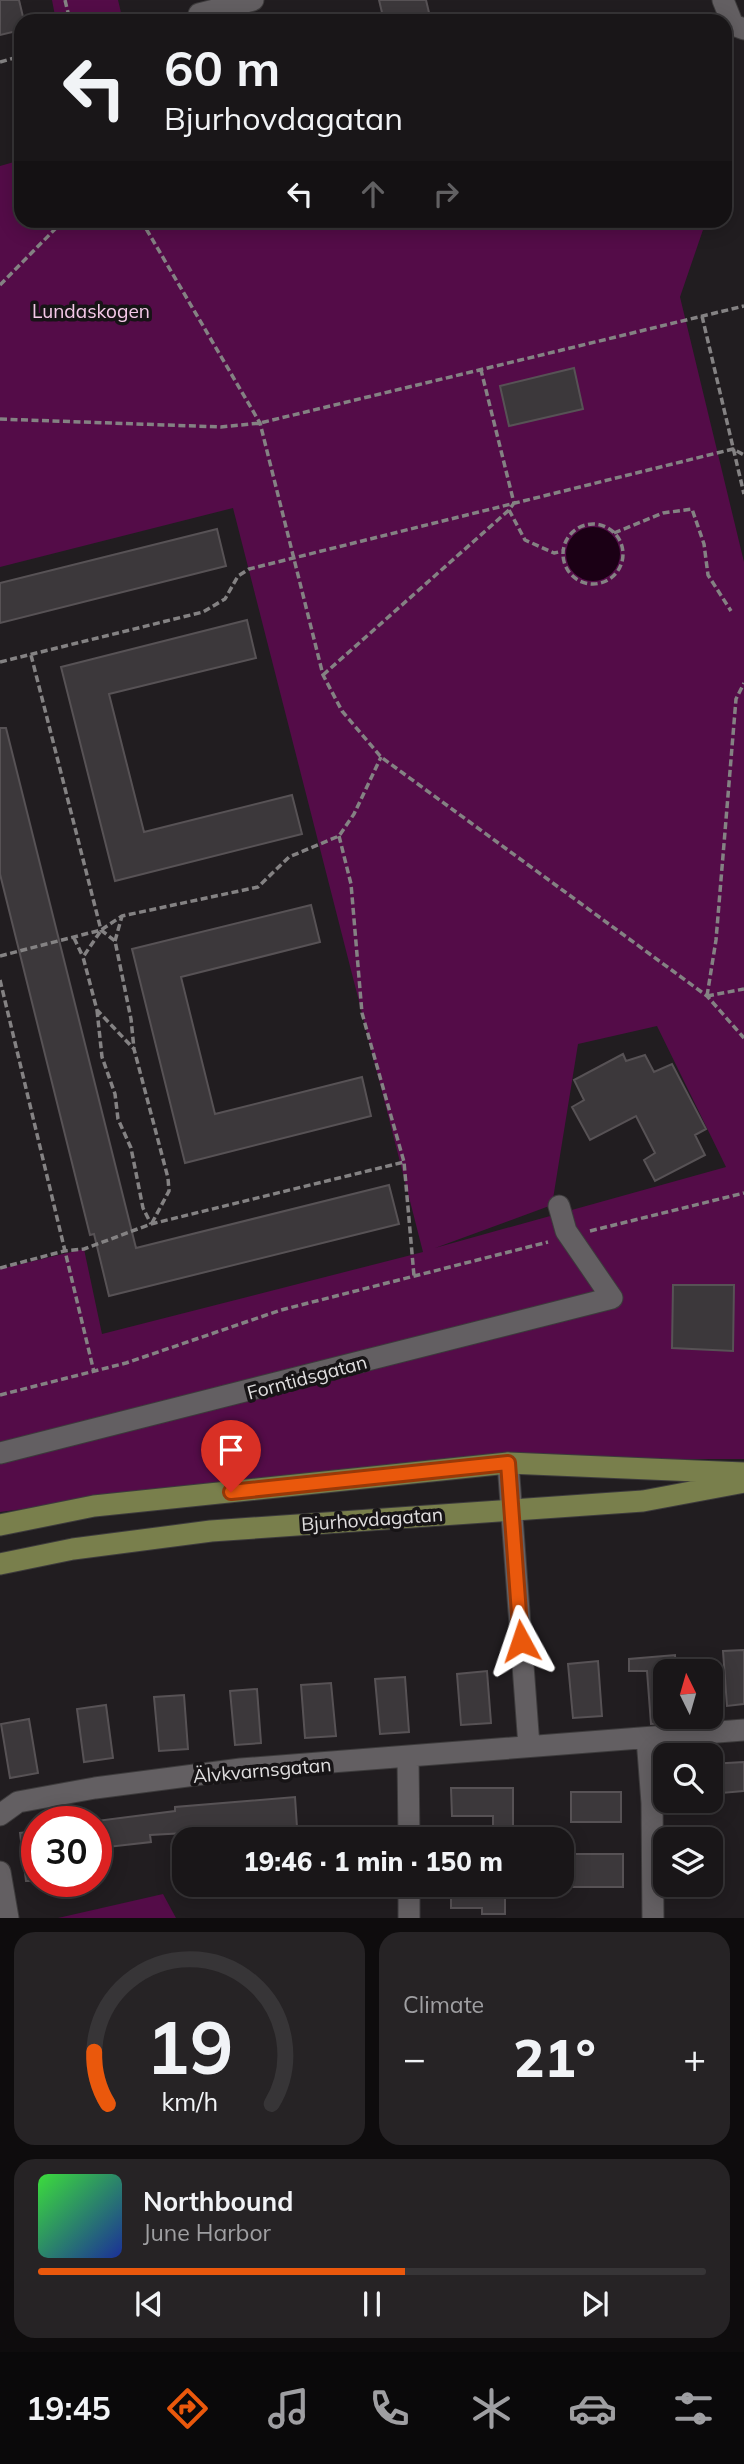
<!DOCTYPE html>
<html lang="en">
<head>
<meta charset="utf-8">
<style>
	:root { --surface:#191618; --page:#262325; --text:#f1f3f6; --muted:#9f9fa2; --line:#373537; --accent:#ea580c }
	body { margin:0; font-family:Mulish,sans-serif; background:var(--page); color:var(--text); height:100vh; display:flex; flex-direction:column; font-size:26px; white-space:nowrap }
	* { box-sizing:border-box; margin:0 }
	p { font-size:23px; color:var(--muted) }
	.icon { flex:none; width:38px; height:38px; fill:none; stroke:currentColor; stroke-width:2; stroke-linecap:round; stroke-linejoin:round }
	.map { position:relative; height:1918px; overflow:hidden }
	.sheet { display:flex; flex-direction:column; gap:14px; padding:14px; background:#0e0c0d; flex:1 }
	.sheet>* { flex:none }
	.hud { position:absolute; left:14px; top:14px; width:718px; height:214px; border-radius:21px; box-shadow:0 4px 18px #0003,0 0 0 2px var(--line); background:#191618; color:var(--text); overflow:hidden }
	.needle { width:46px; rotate:355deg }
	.fabs { position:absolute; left:653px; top:1659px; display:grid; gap:14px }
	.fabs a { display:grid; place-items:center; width:70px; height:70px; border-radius:14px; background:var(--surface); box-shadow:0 4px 18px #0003,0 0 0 2px var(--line); font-size:35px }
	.speed { position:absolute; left:21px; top:1806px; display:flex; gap:14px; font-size:35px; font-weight:700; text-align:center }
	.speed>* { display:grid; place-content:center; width:91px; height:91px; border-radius:50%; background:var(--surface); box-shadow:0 4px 18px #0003,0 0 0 2px var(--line); line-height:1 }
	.speed .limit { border:10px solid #d22; background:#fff; color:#111 }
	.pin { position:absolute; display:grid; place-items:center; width:60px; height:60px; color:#fff; margin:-72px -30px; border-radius:50% 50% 50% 0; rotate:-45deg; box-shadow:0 0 7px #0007 }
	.pin .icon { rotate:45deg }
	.me { position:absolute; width:77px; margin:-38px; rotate:355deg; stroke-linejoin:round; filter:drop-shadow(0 0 5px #0008) }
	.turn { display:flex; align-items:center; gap:24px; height:147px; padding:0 35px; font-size:32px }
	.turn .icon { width:91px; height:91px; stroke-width:2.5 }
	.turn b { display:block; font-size:49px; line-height:60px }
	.lanes { display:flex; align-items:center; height:66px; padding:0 35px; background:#0003; justify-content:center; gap:35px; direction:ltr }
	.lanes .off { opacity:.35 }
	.big { font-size:52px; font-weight:800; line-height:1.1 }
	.sheet .card { flex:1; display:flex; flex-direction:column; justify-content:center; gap:10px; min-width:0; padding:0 24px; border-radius:21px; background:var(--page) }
	.sheet .dial { align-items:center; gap:0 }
	.dial svg { height:182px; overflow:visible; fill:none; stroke:var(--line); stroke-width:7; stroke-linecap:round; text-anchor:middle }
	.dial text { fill:var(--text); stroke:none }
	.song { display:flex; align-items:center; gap:21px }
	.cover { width:84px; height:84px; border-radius:10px; background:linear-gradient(135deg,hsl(120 70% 55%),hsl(230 70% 35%)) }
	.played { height:7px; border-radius:4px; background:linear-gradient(90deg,var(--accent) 55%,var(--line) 55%) }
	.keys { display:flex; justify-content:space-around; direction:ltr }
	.heat { display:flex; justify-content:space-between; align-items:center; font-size:38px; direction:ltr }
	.sheet .tiles { flex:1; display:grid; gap:14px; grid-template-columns:1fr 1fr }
	.card:last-child { grid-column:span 2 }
	.trip { position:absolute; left:172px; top:1827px; width:402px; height:70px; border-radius:21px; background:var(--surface); box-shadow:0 4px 18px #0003,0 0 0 2px var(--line); font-weight:800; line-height:70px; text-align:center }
	.tabs { display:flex; height:112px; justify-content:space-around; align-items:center; background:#0a090a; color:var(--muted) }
	.tabs .icon { width:49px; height:49px }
	.tabs .active { color:var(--accent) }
	.tabs b { font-size:32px; color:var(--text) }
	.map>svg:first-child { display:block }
	.green { fill:#540c48; fill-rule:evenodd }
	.water { fill:#1b0015 }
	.building { fill:#3c383b; stroke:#575255; stroke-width:2 }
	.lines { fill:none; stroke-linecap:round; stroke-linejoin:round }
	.minor-casing { stroke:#3d3b3c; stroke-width:23 }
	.major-casing { stroke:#3d3b3c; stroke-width:23 }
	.path { stroke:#848283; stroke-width:3.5; stroke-dasharray:7 3.5; stroke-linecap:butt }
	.minor { stroke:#635f62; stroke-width:21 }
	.major { stroke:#797f4c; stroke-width:21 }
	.route-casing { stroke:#983908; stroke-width:18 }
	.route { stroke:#ea580c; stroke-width:12 }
	.labels { text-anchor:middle; stroke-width:7; stroke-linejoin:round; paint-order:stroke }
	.park-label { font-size:19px; fill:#f4c8e7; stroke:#171416 }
	.street-label { font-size:19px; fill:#e0dedf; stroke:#171416 }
</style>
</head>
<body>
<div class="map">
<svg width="744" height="1918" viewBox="0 0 744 1918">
	<rect width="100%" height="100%" fill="#211d20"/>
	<path class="green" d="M52,0H118L123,21H56Z
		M724,98L734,140L725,167H724Z
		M21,160V220L706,221L680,297L744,562V1459H508L239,1481L0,1512V1269L84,1249L102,1334L423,1252L233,508L0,567V166ZM657,1026L726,1167L435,1248L552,1205L578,1044Z
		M163,1894L176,1918H58Z"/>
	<path class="water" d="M566 554a27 27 0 1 1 54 0a27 27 0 1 1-54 0Z"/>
	<path class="building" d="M0,0H19L24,21H21V30L0,35Z
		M379,0H426L431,21H384Z
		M574,368L583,409L509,426L500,386Z
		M217,529L226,566L0,623V583Z
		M247,620L256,658L109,694L144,832L292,795L302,834L115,881L61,667Z
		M0,728H6L136,1248L389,1185L399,1224L109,1296L94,1234L90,1235L0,874Z
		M311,905L320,942L181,977L215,1114L362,1077L371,1116L185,1163L132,949Z
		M623,1054L626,1061L645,1055L654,1072L672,1064L706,1129L695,1135L705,1155L655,1181L644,1160L655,1153L636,1116L590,1140L572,1107L584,1100L574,1080Z
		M673,1285H734L733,1351L672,1348Z
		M744,1650V1704L727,1706L723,1651Z
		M675,1655L676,1671H665V1723L651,1724L647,1671H629V1659Z
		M598,1661L602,1716L573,1718L568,1664Z
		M487,1671L491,1723L461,1725L457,1674Z
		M405,1677L409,1732L380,1734L375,1679Z
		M331,1683L336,1736L305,1738L301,1685Z
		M257,1689L261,1743L235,1745L230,1691Z
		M184,1695L188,1749L159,1751L154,1697Z
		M106,1705L113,1758L84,1762L77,1709Z
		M29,1719L38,1773L10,1778L1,1724Z
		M744,1762V1791L710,1794V1764Z
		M451,1788H513V1832H493V1816H452Z
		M571,1792H621V1822H571Z
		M295,1797L297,1827L150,1835L151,1842L99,1848L96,1821L175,1811V1807Z
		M37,1831V1881H26L20,1833Z
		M573,1854H623V1887H573Z
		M451,1885H505V1914H482V1908H451Z"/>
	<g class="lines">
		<defs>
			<path id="minor" d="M723,0L733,25L744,29
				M199,14L253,0
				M0,1453L612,1298L566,1231L559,1206
				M508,1463L529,1746
				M647,1738L652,1803L653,1918
				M408,1758L409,1839
				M0,1815L18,1802L95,1788L241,1769L744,1730
				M0,1872L8,1918
				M409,1885V1918"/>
			<path id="major" d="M0,1525L94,1506L508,1463L744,1473
				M0,1564L73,1549L211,1531L643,1501L744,1482"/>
		</defs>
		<use href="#minor" class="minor-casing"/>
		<use href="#major" class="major-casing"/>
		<path class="path" d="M65,0L70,21
			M168,21L180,18
			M0,62L21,56
			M141,220L260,423L323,675L342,711L381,757L707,996L744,1038
			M0,285L64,220
			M702,316L744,494
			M0,419L221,427L260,423L744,306
			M509,510L525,540L554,553L563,551
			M563 554a30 30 0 1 1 60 0a30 30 0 1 1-60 0Z
			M614,533L663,513L692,509L704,544L708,575L731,611
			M31,655L101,930L115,941L131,1019L134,1049
			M0,662L203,612L225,599L238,576L249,569L733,449L744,455
			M323,675L509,510L514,503L481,370
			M339,836L351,884L362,1013L404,1162
			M100,932L83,957L97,1010L134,1049L168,1178L169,1191L152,1223
			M74,938L83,957
			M115,941L122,916
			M0,956L101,930L122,916L258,887L289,857L339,836L354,814L381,757
			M0,980L94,1372
			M707,996L716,940L736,699L744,683
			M707,996L744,989
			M97,1010L102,1057L115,1094L118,1119L131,1148L143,1208L151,1224
			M590,1231L744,1193
			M0,1268L64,1251L84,1249L151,1224L404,1162L414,1276
			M0,1395L126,1363L281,1310L548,1242"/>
		<use href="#minor" class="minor"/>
		<use href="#major" class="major"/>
	</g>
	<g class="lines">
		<defs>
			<path id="route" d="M231,1492L508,1463L521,1641"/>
		</defs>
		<use href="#route" class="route-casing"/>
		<use href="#route" class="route"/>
	</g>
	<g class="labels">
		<g class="park-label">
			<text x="91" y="318">Lundaskogen</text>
		</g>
		<g class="street-label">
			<text transform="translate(307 1377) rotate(-15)" y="7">Forntidsgatan</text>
			<text transform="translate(372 1519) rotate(-4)" y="7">Bjurhovdagatan</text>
			<text transform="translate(262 1770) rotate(-5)" y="7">Älvkvarnsgatan</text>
		</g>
	</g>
</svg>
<div class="fabs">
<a><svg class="needle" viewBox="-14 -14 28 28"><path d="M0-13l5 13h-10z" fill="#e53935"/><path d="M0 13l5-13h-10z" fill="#9f9fa2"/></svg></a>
<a><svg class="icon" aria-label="search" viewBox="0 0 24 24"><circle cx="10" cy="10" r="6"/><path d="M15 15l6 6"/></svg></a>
<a><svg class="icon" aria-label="layers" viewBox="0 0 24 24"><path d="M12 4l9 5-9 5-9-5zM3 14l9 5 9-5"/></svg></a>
</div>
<div class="speed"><div class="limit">30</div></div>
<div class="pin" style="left:231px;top:1492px;background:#d93025"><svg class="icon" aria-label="arrive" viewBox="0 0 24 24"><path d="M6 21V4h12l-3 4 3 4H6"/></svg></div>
<svg class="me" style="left:521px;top:1641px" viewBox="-20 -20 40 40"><path d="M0-17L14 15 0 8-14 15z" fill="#ea580c" stroke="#fff" stroke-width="4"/></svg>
<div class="trip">19:46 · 1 min · 150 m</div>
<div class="hud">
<div class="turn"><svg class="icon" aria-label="left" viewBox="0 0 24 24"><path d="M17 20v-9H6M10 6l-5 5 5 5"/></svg><div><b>60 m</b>Bjurhovdagatan</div></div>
<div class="lanes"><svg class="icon" aria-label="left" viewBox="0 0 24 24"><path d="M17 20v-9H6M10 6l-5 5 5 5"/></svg><svg class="icon off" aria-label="ahead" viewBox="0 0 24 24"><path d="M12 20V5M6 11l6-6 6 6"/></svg><svg class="icon off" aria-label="right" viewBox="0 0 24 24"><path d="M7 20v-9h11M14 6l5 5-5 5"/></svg></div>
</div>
</div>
<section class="sheet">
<div class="tiles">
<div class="card dial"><svg viewBox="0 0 100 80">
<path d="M14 69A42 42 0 1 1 86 69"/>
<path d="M14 69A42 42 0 0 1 8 46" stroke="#ea580c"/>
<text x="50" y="56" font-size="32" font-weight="700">19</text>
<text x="50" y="72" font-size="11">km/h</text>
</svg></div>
<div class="card"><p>Climate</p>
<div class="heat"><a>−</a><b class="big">21°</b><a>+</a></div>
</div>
<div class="card">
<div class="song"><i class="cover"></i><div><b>Northbound</b><p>June Harbor</p></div></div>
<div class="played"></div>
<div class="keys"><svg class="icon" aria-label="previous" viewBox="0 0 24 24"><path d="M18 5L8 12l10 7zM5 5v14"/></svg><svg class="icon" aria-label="pause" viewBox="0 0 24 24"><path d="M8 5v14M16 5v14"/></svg><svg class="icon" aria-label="next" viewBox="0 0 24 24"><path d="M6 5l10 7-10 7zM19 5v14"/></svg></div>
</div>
</div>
</section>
<nav class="tabs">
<b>19:45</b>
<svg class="icon active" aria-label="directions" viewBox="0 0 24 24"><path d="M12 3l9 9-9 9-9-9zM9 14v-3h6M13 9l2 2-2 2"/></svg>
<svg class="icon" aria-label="music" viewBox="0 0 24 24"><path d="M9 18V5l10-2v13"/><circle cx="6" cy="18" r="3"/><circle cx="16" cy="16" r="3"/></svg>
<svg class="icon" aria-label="phone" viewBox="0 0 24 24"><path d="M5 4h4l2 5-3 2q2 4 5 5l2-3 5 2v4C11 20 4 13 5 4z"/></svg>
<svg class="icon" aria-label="climate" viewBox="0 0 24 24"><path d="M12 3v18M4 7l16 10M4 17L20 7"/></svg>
<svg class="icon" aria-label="car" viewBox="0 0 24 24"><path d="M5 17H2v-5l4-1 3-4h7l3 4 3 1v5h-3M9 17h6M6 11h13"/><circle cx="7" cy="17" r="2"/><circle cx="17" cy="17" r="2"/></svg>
<svg class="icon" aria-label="filters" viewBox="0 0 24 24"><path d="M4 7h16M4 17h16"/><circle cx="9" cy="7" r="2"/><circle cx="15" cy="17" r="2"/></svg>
</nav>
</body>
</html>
